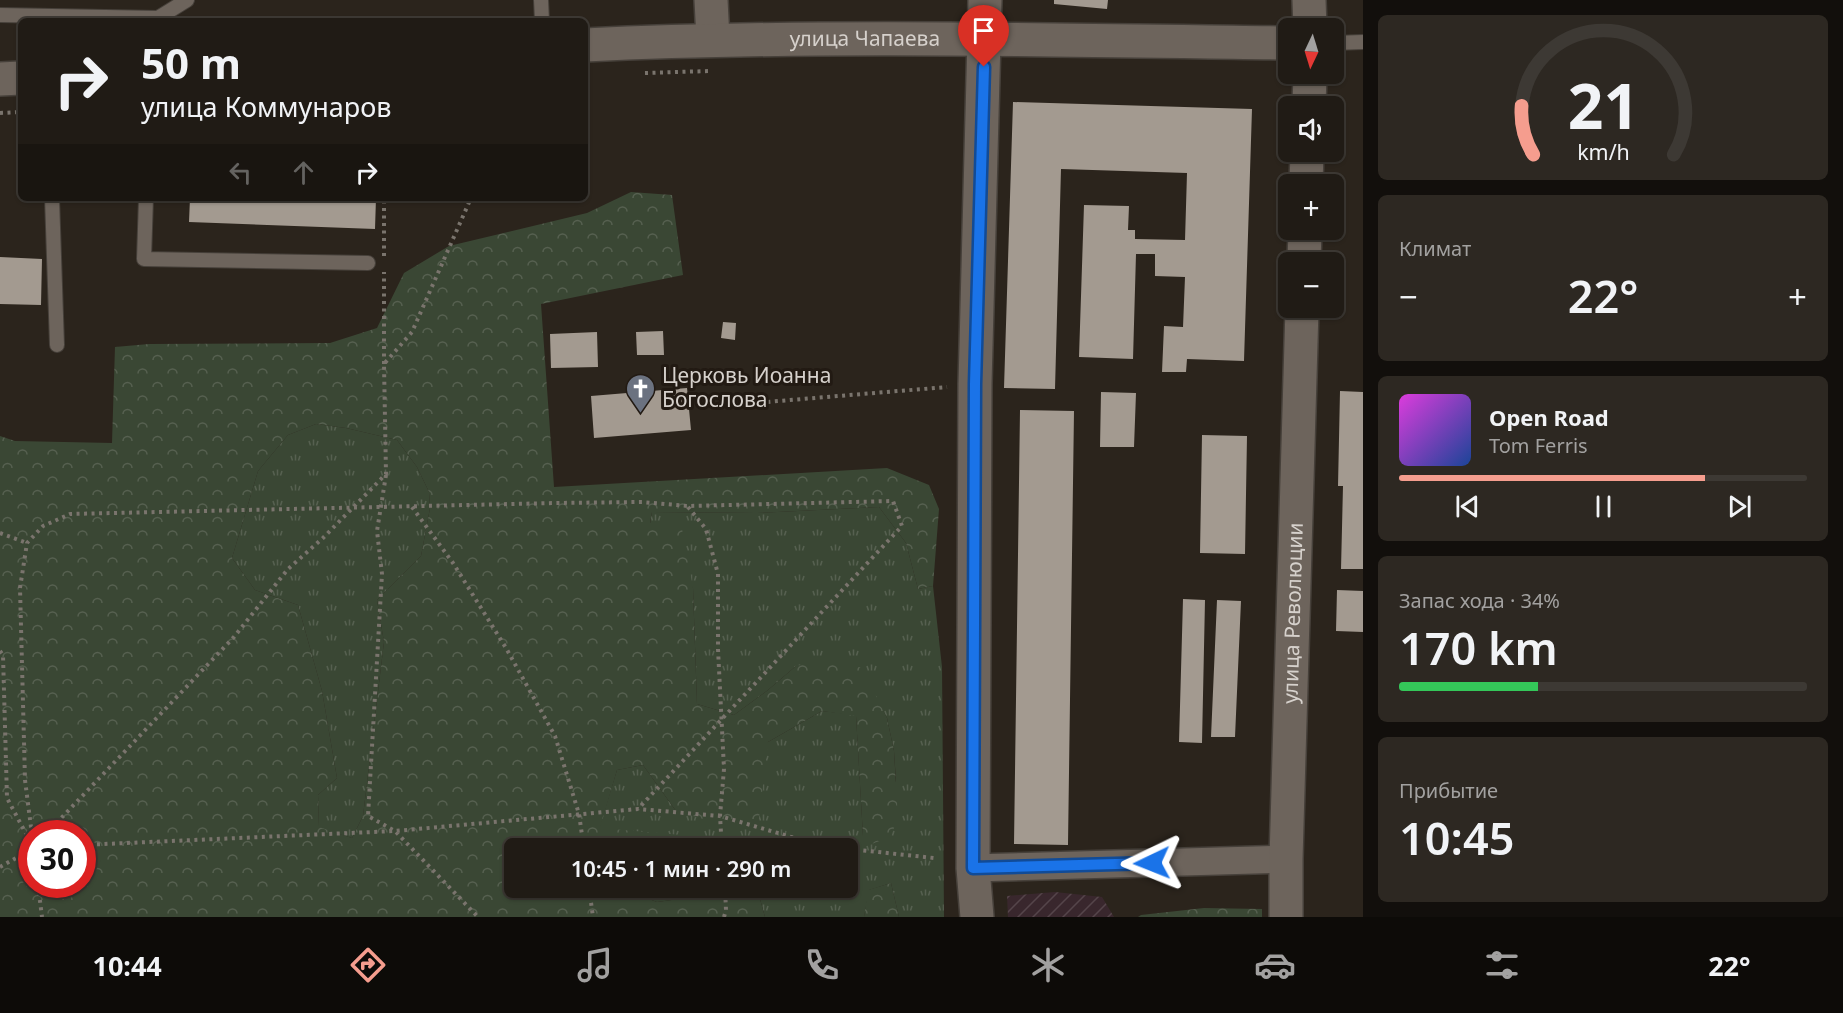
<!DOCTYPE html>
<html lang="ru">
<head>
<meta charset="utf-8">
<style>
	:root { --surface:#201b15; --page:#2d2822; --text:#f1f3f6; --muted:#a2a1a0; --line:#3d3934; --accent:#f59d8e }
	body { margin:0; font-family:"Noto Sans",sans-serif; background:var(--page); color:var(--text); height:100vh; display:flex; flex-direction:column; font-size:22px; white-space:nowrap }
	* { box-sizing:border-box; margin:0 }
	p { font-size:20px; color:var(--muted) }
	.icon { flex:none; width:33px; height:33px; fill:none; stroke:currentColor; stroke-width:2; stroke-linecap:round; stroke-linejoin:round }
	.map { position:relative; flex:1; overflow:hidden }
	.drawer { display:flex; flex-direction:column; gap:15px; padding:15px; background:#120f0c; width:480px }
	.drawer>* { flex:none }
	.guide { position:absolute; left:18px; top:18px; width:570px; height:183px; border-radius:9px; box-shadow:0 2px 4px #0004,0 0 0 2px var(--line); background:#201b15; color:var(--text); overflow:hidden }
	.needle { width:39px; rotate:184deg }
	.tools { position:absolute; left:1278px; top:18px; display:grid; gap:12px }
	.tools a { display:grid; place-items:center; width:66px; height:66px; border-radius:9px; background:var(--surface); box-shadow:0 2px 4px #0004,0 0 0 2px var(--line); font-size:30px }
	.speed { position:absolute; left:18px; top:820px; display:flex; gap:12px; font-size:30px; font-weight:700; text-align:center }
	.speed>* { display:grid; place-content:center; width:78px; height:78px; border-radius:50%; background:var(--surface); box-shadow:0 2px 4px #0004,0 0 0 2px var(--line); line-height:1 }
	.speed .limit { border:9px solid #d22; background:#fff; color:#111 }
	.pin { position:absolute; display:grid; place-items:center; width:51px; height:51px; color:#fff; margin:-62px -26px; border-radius:50% 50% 50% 0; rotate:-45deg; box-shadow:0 0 6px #0007 }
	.pin .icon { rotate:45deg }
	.me { position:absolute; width:66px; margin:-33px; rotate:268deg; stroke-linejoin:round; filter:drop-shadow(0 0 4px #0008) }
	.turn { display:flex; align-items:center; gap:21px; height:126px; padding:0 24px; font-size:27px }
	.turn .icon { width:78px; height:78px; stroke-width:2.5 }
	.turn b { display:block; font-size:42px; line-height:51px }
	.lanes { display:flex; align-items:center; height:57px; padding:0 24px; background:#0003; justify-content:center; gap:30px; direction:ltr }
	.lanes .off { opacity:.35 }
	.big { font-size:45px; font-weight:600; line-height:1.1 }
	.drawer .card { flex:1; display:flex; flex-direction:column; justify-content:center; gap:9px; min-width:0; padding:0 21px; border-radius:9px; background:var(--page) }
	.drawer .dial { align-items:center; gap:0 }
	.dial svg { height:156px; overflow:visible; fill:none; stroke:var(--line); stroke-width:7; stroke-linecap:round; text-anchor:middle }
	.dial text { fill:var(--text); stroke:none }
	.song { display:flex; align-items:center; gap:18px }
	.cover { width:72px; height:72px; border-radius:9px; background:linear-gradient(135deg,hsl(300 70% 55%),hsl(220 70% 35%)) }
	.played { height:6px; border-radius:3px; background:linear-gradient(90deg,var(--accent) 75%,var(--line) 75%) }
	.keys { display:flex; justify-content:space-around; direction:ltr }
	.heat { display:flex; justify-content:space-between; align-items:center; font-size:33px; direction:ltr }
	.charge { height:9px; border-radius:4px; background:linear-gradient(90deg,#34c759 34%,var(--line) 0) }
	.trip { position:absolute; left:504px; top:838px; width:354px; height:60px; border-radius:9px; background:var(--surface); box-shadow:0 2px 4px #0004,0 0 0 2px var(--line); font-weight:600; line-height:60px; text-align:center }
	.tab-bar { display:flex; height:96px; justify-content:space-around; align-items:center; background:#0d0b08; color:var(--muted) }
	.tab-bar .icon { width:42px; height:42px }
	.tab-bar .current { color:var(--accent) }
	.tab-bar b { font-size:27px; color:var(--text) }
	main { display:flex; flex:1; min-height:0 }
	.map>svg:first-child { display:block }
	.industrial { fill:url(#industrial-furrows) }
	.grass { fill:url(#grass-tufts) }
	.forest { fill:url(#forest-crowns); fill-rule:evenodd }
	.building { fill:#a39a90 }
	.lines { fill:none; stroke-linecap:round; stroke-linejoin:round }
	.lane-casing { stroke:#46403a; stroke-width:16 }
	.street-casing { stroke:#46403a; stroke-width:30 }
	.secondary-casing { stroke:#46403a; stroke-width:36 }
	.path { stroke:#7a746d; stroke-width:4; stroke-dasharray:3 4.5; stroke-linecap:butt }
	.lane { stroke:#6d645c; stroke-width:14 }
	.street { stroke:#6d645c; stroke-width:27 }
	.secondary { stroke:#6d645c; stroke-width:33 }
	.route-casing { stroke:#114b97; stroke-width:15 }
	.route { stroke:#1a73e8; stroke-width:10 }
	.labels { text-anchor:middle; stroke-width:6; stroke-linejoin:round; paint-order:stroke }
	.street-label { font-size:21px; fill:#d6d1cc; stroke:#221a13 }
	.poi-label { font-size:21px; fill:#d6d1cc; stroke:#221a13; text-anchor:start }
</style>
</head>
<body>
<main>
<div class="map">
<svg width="1363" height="917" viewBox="0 0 1363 917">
	<defs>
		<pattern id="industrial-furrows" width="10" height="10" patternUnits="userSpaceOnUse" patternTransform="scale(1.5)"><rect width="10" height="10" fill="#39272d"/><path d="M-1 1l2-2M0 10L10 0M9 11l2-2" fill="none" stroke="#55454a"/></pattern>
		<pattern id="grass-tufts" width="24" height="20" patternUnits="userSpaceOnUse" patternTransform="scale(1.5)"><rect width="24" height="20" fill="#3a4734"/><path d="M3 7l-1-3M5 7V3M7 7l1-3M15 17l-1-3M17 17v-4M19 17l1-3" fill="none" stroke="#566050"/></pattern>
		<pattern id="forest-crowns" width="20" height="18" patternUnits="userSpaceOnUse" patternTransform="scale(1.5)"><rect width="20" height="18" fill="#3a4734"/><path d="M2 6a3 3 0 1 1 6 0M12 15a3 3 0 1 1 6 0" fill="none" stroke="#566050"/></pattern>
	</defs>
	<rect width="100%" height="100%" fill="#2b241c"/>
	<path class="industrial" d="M1055,892L1102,897L1114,917H1008L1007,896Z"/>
	<path class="grass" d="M316,424L346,428L397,440L417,467L429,492L430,508L421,556L377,600L384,642L363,816L352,838L319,828L318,795L337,778L322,691L298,605L255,590L232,558L258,471L288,435Z
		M879,507L906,543L918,589L933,586L942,667L944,917H899L891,883L869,890L864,917H765L757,888H848V849H700V846L599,829L617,770L643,765L676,811L768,742L822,711L856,715L863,836L896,781L894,751L887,718L876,698L796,666L768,690L734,715L697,704L693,588L650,524L652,512L757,513Z
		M644,888H723L701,896L657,902L641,896Z"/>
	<path class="forest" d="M631,192L672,195L683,275L541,304L554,487L887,468L929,485L939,509L933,586L918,589L906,543L879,507L757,513L652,512L650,523L682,529L693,588L697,704L734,715L768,690L796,666L831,658L862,668L887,718L894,751L898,819L890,837L869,845L863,836L856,716L822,711L768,742L758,827L720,824L676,811L643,765L617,770L600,828L682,835L700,846V849H514V888H644L641,896L657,902L701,896L723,888H757L765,917H0V436L15,441L112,443L115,347L149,344L330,343L377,328L404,273L449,246L587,213ZM316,424L346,428L397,440L417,467L429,492L430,508L421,556L377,600L384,642L363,816L352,838L319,827L318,795L337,778L322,691L298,605L255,590L232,558L258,471L288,435ZM32,834H82V885H32Z
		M891,883L899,917H864L868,890Z
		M1204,908L1262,909V917H1138L1141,915Z"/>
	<path class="building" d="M1054,0H1108L1107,9L1054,4Z
		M1013,102L1252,109L1244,361L1187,359L1186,372H1162L1164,326L1183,327L1185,277L1155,276V254H1136L1133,359L1079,357L1084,205L1129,206L1128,230H1135V239L1185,240L1187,173L1061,169L1055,389L1004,388Z
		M190,198H376L375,229L189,222Z
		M0,257L42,259L41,305L0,304Z
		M723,322L736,323L735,340L721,338Z
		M663,331L664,355H637L636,332Z
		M597,332L598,367L551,368L550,334Z
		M687,388L691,430L594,438L591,396Z
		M1340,391L1363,392V569H1341L1343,486H1338Z
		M1101,392L1136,393L1134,447H1100Z
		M1020,410L1074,411L1068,845L1014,844Z
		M1202,435L1247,436L1245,554L1200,553Z
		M1337,590L1363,591V632L1336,631Z
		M1183,599L1205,600L1202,743L1179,742Z
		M1217,600L1241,601L1235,737H1211Z"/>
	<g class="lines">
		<defs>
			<path id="lane" d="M541,0L542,21
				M0,15L158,18L187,0
				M1334,43L1363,42
				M52,198L57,345
				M146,198L144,259L368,263"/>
			<path id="street" d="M973,868L1286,859"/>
			<g id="secondary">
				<path d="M711,0L713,39"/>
				<path d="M1309,0L1310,28"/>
				<path id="s1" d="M585,45C819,34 1054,40 1288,43"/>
				<path d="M0,79L21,78"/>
				<path d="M1309,106L1310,74"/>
				<path d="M1306,184L1307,152"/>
				<path d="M1304,262L1305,230"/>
				<path d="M977,917L973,868L975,384L985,0"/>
				<path id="s2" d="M1286,917V859L1302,308"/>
			</g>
		</defs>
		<use href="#lane" class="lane-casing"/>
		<use href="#street" class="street-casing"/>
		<use href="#secondary" class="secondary-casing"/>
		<path class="path" d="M645,73L710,71
			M0,113L21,112
			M384,256V198
			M384,364V272
			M730,405L947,387
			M386,475L377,531L382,574L368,816L395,831L478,917
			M412,507L453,563L506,648L555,736L579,814L584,849
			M688,507L706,529L718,574V649L724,769L720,816L722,849
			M0,533L27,543
			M0,651L3,655L7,798L32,845
			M46,834L234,637L288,569L323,538L386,474L384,364L412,332L471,198
			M32,835L25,780L20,588L27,543L43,526L70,514L555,503L642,502L688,506L893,501L902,526L638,809
			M82,845L395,831L638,809L720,816L822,846L934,858
			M0,867L32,849
			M38,885L42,917
			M589,888L593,917
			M724,917L726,910L725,888"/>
		<use href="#lane" class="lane"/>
		<use href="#street" class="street"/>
		<use href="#secondary" class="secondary"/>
	</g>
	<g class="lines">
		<defs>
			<path id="route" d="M984,67L975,384L973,868L1152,863"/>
		</defs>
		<use href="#route" class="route-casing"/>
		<use href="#route" class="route"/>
	</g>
	<defs>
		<symbol id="church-pin" viewBox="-11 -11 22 30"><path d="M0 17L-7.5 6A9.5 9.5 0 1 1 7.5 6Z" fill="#6b7280" stroke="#221a13"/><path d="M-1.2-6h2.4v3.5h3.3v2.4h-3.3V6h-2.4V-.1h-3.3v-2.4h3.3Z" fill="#fff"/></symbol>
	</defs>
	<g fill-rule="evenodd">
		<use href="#church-pin" x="624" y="372" width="33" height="45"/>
	</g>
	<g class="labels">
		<g class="street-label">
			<text dy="7" stroke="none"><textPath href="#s1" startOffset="280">улица Чапаева</textPath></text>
			<text dy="7" stroke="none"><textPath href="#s2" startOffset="304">улица Революции</textPath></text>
		</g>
		<g class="poi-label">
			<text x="662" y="383">Церковь Иоанна<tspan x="662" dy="24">Богослова</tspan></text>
		</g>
	</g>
</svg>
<div class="tools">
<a><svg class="needle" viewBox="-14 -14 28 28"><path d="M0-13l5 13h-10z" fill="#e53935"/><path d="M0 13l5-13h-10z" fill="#a2a1a0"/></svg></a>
<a><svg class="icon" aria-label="sound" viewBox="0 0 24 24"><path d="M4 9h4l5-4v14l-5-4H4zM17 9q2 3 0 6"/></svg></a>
<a>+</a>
<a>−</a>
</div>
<div class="speed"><div class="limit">30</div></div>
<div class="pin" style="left:984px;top:67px;background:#d93025"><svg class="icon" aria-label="arrive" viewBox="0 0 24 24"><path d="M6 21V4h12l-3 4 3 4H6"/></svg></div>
<svg class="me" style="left:1152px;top:863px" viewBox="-20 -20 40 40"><path d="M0-17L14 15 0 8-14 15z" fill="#1a73e8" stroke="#fff" stroke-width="4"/></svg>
<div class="trip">10:45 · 1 мин · 290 m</div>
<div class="guide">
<div class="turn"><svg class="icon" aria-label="right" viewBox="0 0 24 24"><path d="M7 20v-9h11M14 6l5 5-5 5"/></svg><div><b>50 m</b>улица Коммунаров</div></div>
<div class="lanes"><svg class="icon off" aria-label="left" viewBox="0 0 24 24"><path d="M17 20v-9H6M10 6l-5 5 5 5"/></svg><svg class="icon off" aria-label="ahead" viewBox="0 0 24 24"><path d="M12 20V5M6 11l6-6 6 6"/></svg><svg class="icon" aria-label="right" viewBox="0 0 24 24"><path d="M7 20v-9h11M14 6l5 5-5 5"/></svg></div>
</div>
</div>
<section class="drawer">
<div class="card dial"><svg viewBox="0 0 100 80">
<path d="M14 69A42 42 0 1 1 86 69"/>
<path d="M14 69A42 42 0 0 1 8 44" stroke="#f59d8e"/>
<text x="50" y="56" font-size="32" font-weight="700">21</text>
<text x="50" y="72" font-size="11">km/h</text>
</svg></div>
<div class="card"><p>Климат</p>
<div class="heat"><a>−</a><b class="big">22°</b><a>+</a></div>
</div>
<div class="card">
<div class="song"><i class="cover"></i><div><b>Open Road</b><p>Tom Ferris</p></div></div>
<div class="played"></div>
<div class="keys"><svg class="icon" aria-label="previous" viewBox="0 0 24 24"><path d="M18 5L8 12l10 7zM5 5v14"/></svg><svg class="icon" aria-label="pause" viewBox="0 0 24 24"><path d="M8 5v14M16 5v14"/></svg><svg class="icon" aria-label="next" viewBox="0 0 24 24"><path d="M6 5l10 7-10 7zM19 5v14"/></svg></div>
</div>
<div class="card"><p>Запас хода · 34%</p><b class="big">170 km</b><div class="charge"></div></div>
<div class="card"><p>Прибытие</p><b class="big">10:45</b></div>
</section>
</main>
<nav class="tab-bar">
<b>10:44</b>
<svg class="icon current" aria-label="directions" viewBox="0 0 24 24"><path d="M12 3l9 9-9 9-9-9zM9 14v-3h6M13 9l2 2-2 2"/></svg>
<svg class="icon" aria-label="music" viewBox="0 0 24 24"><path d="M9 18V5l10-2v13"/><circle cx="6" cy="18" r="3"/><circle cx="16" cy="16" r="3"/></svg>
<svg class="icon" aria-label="phone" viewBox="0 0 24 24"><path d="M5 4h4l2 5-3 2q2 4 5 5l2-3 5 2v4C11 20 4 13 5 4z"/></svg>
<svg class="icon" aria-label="climate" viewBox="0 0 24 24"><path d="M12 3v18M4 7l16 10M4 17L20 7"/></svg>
<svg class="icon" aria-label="car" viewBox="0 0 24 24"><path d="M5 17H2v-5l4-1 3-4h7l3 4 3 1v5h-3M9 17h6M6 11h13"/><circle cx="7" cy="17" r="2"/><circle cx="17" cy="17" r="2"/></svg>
<svg class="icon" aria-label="filters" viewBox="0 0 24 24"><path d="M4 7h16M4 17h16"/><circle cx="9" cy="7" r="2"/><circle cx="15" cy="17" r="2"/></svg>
<b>22°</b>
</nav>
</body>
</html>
